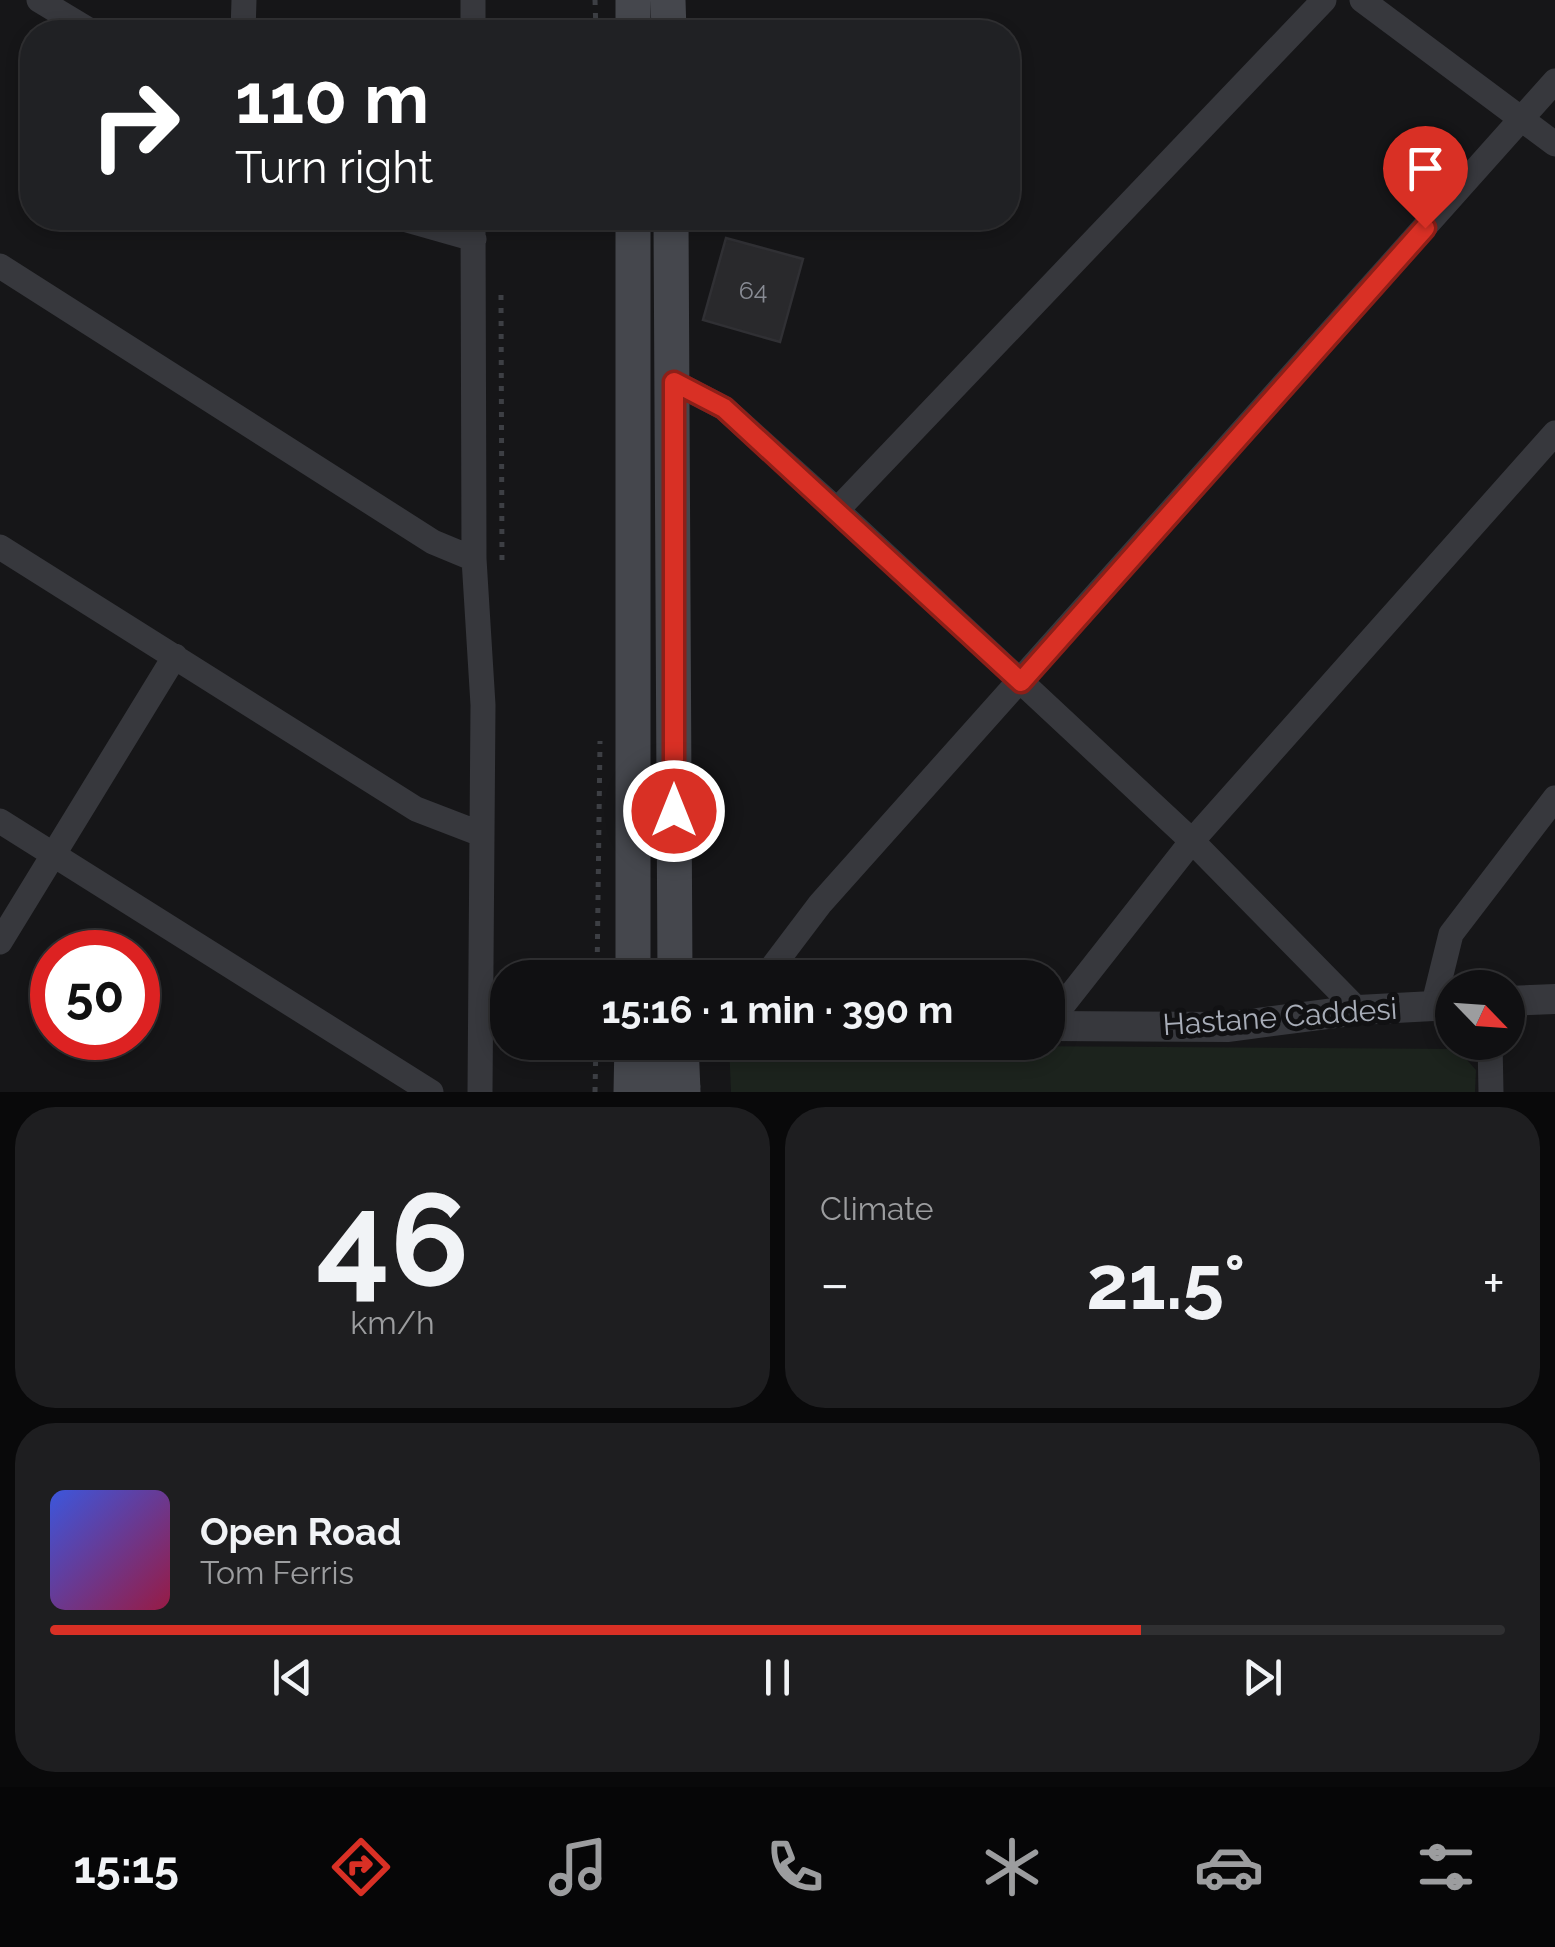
<!DOCTYPE html>
<html lang="en">
<head>
<meta charset="utf-8">
<style>
	:root { --surface:#101012; --page:#1e1e20; --text:#f1f3f6; --muted:#9c9d9f; --line:#303032; --accent:#d93025 }
	body { margin:0; font-family:Raleway,sans-serif; background:var(--page); color:var(--text); height:100vh; display:flex; flex-direction:column; font-size:38px; white-space:nowrap }
	* { box-sizing:border-box; margin:0 }
	p { font-size:32px; color:var(--muted) }
	.icon { flex:none; width:55px; height:55px; fill:none; stroke:currentColor; stroke-width:2; stroke-linecap:round; stroke-linejoin:round }
	.map { position:relative; height:1092px; overflow:hidden }
	.side { display:flex; flex-direction:column; gap:15px; padding:15px; background:#09090a; flex:1 }
	.side>* { flex:none }
	.guide { position:absolute; left:20px; top:20px; width:1000px; height:210px; border-radius:40px; box-shadow:0 5px 15px #0003,0 0 0 2px var(--line); background:#202124; color:#fff; overflow:hidden }
	.needle { width:65px; rotate:115deg }
	.controls { position:absolute; left:1435px; top:970px; display:grid; gap:20px }
	.controls a { display:grid; place-items:center; width:90px; height:90px; border-radius:50%; background:var(--surface); box-shadow:0 5px 15px #0003,0 0 0 2px var(--line); font-size:50px }
	.speed { position:absolute; left:30px; top:930px; display:flex; gap:20px; font-size:50px; font-weight:700; text-align:center }
	.speed>* { display:grid; place-content:center; width:130px; height:130px; border-radius:50%; background:var(--surface); box-shadow:0 5px 15px #0003,0 0 0 2px var(--line); line-height:1 }
	.speed .limit { border:15px solid #d22; background:#fff; color:#111 }
	.pin { position:absolute; display:grid; place-items:center; width:85px; height:85px; color:#fff; margin:-102px -42px; border-radius:50% 50% 50% 0; rotate:-45deg; box-shadow:0 0 10px #0007 }
	.pin .icon { rotate:45deg }
	.me { position:absolute; width:110px; margin:-55px; rotate:0deg; stroke-linejoin:round; filter:drop-shadow(0 0 8px #0008) }
	.turn { display:flex; align-items:center; gap:35px; height:210px; padding:0 50px; font-size:45px }
	.turn .icon { width:130px; height:130px; stroke-width:2.5 }
	.turn b { display:block; font-size:70px; line-height:85px }
	.big { font-size:75px; font-weight:700; line-height:1.1 }
	.side .widget { flex:1; display:flex; flex-direction:column; justify-content:center; gap:15px; min-width:0; padding:0 35px; border-radius:40px; background:var(--page) }
	.side .dial { align-items:center; gap:0 }
	.dial b { font-size:130px; line-height:1 }
	.song { display:flex; align-items:center; gap:30px }
	.cover { width:120px; height:120px; border-radius:15px; background:linear-gradient(135deg,hsl(230 70% 55%),hsl(340 70% 35%)) }
	.played { height:10px; border-radius:5px; background:linear-gradient(90deg,var(--accent) 75%,var(--line) 75%) }
	.keys { display:flex; justify-content:space-around; direction:ltr }
	.heat { display:flex; justify-content:space-between; align-items:center; font-size:55px; direction:ltr }
	.side .tiles { flex:1; display:grid; gap:15px; grid-template-columns:1fr 1fr }
	.widget:last-child { grid-column:span 2 }
	.trip { position:absolute; left:490px; top:960px; width:575px; height:100px; border-radius:40px; background:var(--surface); box-shadow:0 5px 15px #0003,0 0 0 2px var(--line); font-weight:700; line-height:100px; text-align:center }
	.menu { display:flex; height:160px; justify-content:space-around; align-items:center; background:#060607; color:var(--muted) }
	.menu .icon { width:70px; height:70px }
	.menu .current { color:var(--accent) }
	.menu b { font-size:45px; color:var(--text) }
	.map>svg:first-child { display:block }
	.green { fill:#1c231d }
	.building { fill:#29292c; stroke:#303034; stroke-width:2.5 }
	.lines { fill:none; stroke-linecap:round; stroke-linejoin:round }
	.path { stroke:#3d3f44; stroke-width:5; stroke-dasharray:5 8; stroke-linecap:butt }
	.minor { stroke:#37383d; stroke-width:25 }
	.tertiary { stroke:#37383d; stroke-width:30 }
	.secondary { stroke:#45474d; stroke-width:35 }
	.route-casing { stroke:#8d1f18; stroke-width:25 }
	.route { stroke:#d93025; stroke-width:18 }
	.labels { text-anchor:middle; stroke-width:10; stroke-linejoin:round; paint-order:stroke }
	.number-label { font-size:25px; fill:#888b94 }
	.street-label { font-size:30px; fill:#a8adb8; stroke:#111113 }
</style>
</head>
<body>
<div class="map">
<svg width="1555" height="1092" viewBox="0 0 1555 1092">
	<rect width="100%" height="100%" fill="#161618"/>
	<path class="green" d="M729,1044L1457,1049L1476,1070L1475,1092H731Z"/>
	<path class="building" d="M726,238L803,259L780,342L703,320Z"/>
	<g class="lines">
		<path class="path" d="M595,0L596,32
			M501,295L502,564
			M597,978L600,741
			M595,1092L596,1042"/>
		<path class="minor" d="M39,0L92,32
			M473,0V32
			M1362,0L1555,144
			M243,32L244,0
			M400,218L474,239
			M473,218L474,559L483,705L480,1092
			M0,266L433,542L474,559
			M674,382L724,408L837,510L1192,841L1358,1010
			M837,510L1324,0
			M0,547L416,809L481,834
			M0,821L431,1092
			M0,942L175,656
			M764,978L820,904L1555,81
			M1433,1007L1451,934L1555,798
			M1048,1024L1192,841L1555,433
			M1490,1042L1491,1092"/>
		<path class="tertiary" d="M1508,1001L1555,999
			M1048,1026L1227,1027L1358,1010L1452,1005"/>
		<path class="secondary" d="M633,0V32
			M668,0L669,32
			M633,218V978
			M671,218L675,978
			M681,1042L683,1092
			M631,1092L632,1042
			M633,1092L657,1073L670,1076L683,1087"/>
	</g>
	<g class="lines">
		<defs>
			<path id="route" d="M674,811V382L724,408L1021,682L1425,228"/>
		</defs>
		<use href="#route" class="route-casing"/>
		<use href="#route" class="route"/>
	</g>
	<g class="labels">
		<g class="number-label">
			<text x="753" y="299">64</text>
		</g>
		<g class="street-label">
			<text transform="translate(1280 1017) rotate(-4)" y="10">Hastane Caddesi</text>
		</g>
	</g>
</svg>
<div class="controls">
<a><svg class="needle" viewBox="-14 -14 28 28"><path d="M0-13l5 13h-10z" fill="#e53935"/><path d="M0 13l5-13h-10z" fill="#9c9d9f"/></svg></a>
</div>
<div class="speed"><div class="limit">50</div></div>
<div class="pin" style="left:1425px;top:228px;background:#d93025"><svg class="icon" aria-label="arrive" viewBox="0 0 24 24"><path d="M6 21V4h12l-3 4 3 4H6"/></svg></div>
<svg class="me" style="left:674px;top:811px" viewBox="-20 -20 40 40"><circle r="17" fill="#d93025" stroke="#fff" stroke-width="3"/><path d="M0-11L8 9 0 5-8 9z" fill="#fff"/></svg>
<div class="trip">15:16 · 1 min · 390 m</div>
<div class="guide">
<div class="turn"><svg class="icon" aria-label="right" viewBox="0 0 24 24"><path d="M7 20v-9h11M14 6l5 5-5 5"/></svg><div><b>110 m</b>Turn right</div></div>
</div>
</div>
<section class="side">
<div class="tiles">
<div class="widget dial"><b>46</b><p>km/h</p></div>
<div class="widget"><p>Climate</p>
<div class="heat"><a>−</a><b class="big">21.5°</b><a>+</a></div>
</div>
<div class="widget">
<div class="song"><i class="cover"></i><div><b>Open Road</b><p>Tom Ferris</p></div></div>
<div class="played"></div>
<div class="keys"><svg class="icon" aria-label="previous" viewBox="0 0 24 24"><path d="M18 5L8 12l10 7zM5 5v14"/></svg><svg class="icon" aria-label="pause" viewBox="0 0 24 24"><path d="M8 5v14M16 5v14"/></svg><svg class="icon" aria-label="next" viewBox="0 0 24 24"><path d="M6 5l10 7-10 7zM19 5v14"/></svg></div>
</div>
</div>
</section>
<nav class="menu">
<b>15:15</b>
<svg class="icon current" aria-label="directions" viewBox="0 0 24 24"><path d="M12 3l9 9-9 9-9-9zM9 14v-3h6M13 9l2 2-2 2"/></svg>
<svg class="icon" aria-label="music" viewBox="0 0 24 24"><path d="M9 18V5l10-2v13"/><circle cx="6" cy="18" r="3"/><circle cx="16" cy="16" r="3"/></svg>
<svg class="icon" aria-label="phone" viewBox="0 0 24 24"><path d="M5 4h4l2 5-3 2q2 4 5 5l2-3 5 2v4C11 20 4 13 5 4z"/></svg>
<svg class="icon" aria-label="climate" viewBox="0 0 24 24"><path d="M12 3v18M4 7l16 10M4 17L20 7"/></svg>
<svg class="icon" aria-label="car" viewBox="0 0 24 24"><path d="M5 17H2v-5l4-1 3-4h7l3 4 3 1v5h-3M9 17h6M6 11h13"/><circle cx="7" cy="17" r="2"/><circle cx="17" cy="17" r="2"/></svg>
<svg class="icon" aria-label="filters" viewBox="0 0 24 24"><path d="M4 7h16M4 17h16"/><circle cx="9" cy="7" r="2"/><circle cx="15" cy="17" r="2"/></svg>
</nav>
</body>
</html>
